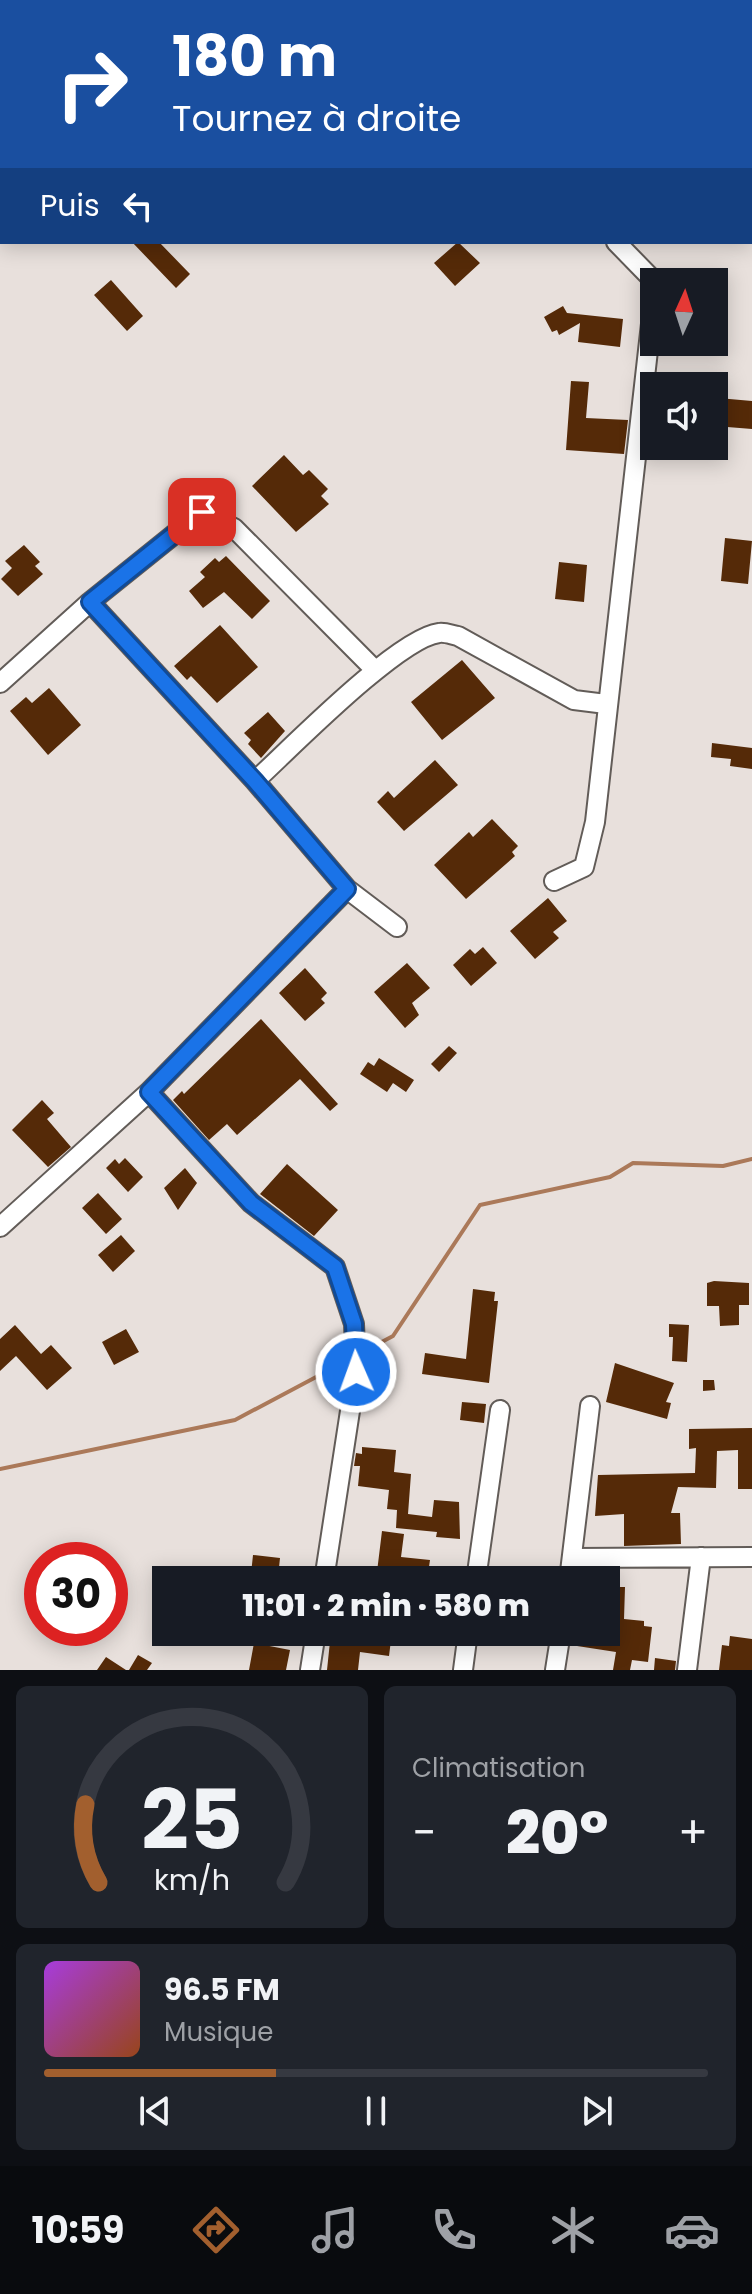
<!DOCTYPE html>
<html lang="fr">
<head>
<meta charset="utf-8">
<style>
	:root { --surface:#171b24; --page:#20242c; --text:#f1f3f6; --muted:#9ea1a6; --line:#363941; --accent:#a25f2e }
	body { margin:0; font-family:Poppins,sans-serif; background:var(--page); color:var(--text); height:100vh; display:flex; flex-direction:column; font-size:30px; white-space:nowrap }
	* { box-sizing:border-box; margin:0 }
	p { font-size:26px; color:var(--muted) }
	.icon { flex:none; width:44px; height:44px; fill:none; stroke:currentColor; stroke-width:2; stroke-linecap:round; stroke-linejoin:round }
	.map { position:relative; height:1670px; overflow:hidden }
	.drawer { display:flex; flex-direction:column; gap:16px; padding:16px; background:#0d0f14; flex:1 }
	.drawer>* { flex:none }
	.banner { position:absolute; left:0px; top:0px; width:752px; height:244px; box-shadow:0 4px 20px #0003; background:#1a4fa0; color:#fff; overflow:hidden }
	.needle { width:52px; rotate:3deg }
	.buttons { position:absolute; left:640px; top:268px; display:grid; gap:16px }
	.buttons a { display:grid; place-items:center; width:88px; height:88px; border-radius:0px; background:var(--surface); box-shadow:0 4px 20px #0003; font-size:40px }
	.speed { position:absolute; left:24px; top:1542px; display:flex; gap:16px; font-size:40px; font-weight:700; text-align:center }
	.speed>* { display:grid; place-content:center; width:104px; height:104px; border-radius:50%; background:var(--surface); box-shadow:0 4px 20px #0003; line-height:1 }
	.speed .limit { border:12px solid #d22; background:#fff; color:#111 }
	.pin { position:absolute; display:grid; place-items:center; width:68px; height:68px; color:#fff; margin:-34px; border-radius:16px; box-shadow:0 4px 12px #0006 }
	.me { position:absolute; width:88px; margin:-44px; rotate:358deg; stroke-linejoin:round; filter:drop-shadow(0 0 6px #0008) }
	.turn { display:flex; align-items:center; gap:28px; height:168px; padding:0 40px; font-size:36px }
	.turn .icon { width:104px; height:104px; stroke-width:2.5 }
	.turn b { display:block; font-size:56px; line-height:68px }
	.then { display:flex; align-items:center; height:76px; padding:0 40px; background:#0003; gap:16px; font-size:30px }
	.big { font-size:60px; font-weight:800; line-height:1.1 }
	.drawer .widget { flex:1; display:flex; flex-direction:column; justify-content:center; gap:12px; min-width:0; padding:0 28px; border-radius:12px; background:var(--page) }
	.drawer .dial { align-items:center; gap:0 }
	.dial svg { height:208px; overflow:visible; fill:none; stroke:var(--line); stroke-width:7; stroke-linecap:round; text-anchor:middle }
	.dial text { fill:var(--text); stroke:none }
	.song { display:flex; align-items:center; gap:24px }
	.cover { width:96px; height:96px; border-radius:12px; background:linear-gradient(135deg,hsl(280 70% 55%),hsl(20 70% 35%)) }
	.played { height:8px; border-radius:4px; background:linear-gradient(90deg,var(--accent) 35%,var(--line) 35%) }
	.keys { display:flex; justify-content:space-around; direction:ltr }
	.heat { display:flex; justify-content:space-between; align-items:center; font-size:44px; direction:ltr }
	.drawer .tiles { flex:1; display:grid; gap:16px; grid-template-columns:1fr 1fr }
	.widget:last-child { grid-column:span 2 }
	.trip { position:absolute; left:152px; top:1566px; width:468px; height:80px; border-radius:0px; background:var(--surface); box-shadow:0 4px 20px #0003; font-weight:800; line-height:80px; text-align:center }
	.menu { display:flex; height:128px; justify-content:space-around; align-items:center; background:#090b0e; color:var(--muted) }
	.menu .icon { width:56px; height:56px }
	.menu .on { color:var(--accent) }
	.menu b { font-size:36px; color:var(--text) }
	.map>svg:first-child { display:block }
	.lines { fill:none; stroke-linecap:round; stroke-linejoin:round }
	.stream { stroke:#ab7959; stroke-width:4 }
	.building { fill:#552a08 }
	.minor-casing { stroke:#625c58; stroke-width:22 }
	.major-casing { stroke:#9f6032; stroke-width:26 }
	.minor { stroke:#fff; stroke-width:18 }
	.major { stroke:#e8af85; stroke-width:22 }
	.route-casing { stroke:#114b97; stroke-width:20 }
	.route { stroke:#1a73e8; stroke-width:14 }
</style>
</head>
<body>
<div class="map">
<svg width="752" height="1670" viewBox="0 0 752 1670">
	<rect width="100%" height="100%" fill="#e8e0dc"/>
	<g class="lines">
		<path class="stream" d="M361,1353L393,1336L480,1205L610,1177L633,1163L723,1166L752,1159
			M0,1469L235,1420L350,1359"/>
	</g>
	<path class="building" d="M132,242H159L190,274L176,288Z
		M458,242L480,263L455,286L434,263Z
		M111,280L143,316L127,331L94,295Z
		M563,306L567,313L623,319L620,347L578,342L580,323L559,335L557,330L552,332L544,317Z
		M571,381L589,382L586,418L628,420L624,454L566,450Z
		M718,398L752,401V429L715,426Z
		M284,455L303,475L309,470L328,489L321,496L329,504L296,532L252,486Z
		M725,538L752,541L748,584L721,581Z
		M24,545L40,562L35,566L43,574L18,596L1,579L12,568L5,561Z
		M226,556L270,601L252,619L224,592L203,608L189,591L205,577L200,572L215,558L219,562Z
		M559,562L587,565L584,602L555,599Z
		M220,625L258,667L217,703L191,676L187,680L174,666Z
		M462,660L495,698L442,740L411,702Z
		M49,688L81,725L48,755L10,711L26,697L32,703Z
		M268,712L285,731L261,758L248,744L251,740L244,733Z
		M712,743L752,748V769L730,766L731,759L711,757Z
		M435,760L458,785L404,831L377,802L388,791L394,798Z
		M492,819L518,846L512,852L515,856L466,899L434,865L469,832L473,837Z
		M548,898L567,921L553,932L559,938L535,959L510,931Z
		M483,947L497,963L471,986L453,965L470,949L475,954Z
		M407,963L430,988L412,1003L419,1015L405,1028L374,992Z
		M305,968L327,993L321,999L325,1003L305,1021L279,993Z
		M261,1019L338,1104L330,1111L300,1079L237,1135L227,1124L209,1140L173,1100L182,1091L184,1094Z
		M449,1046L457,1053L439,1072L431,1064Z
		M379,1058L414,1080L406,1092L393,1083L387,1092L360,1074L368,1062L374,1066Z
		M42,1100L54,1113L47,1119L71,1147L48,1167L12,1130Z
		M125,1158L143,1177L128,1192L106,1168L115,1159L119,1164Z
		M287,1164L338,1210L314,1236L260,1194Z
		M185,1168L197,1183L178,1210L164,1188Z
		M98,1193L122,1219L106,1234L82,1208Z
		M121,1235L135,1251L113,1272L98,1255Z
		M714,1281L749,1283V1305H739V1325L720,1326L719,1306H707V1283Z
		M473,1289L495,1292L494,1301H498L489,1383L422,1374L425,1353L466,1359Z
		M669,1324L689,1325L687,1362L672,1361L673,1337H669Z
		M15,1325L41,1354L51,1345L72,1368L47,1390L16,1356L0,1371V1339Z
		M126,1329L139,1352L114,1365L102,1342Z
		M615,1363L674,1383L666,1402L671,1403L667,1419L606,1402Z
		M703,1380H714L715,1390L703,1391Z
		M462,1402L486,1404L484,1423L460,1420Z
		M752,1428V1489H738V1450L717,1451L716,1488L678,1487L671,1513H680L681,1544L624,1546V1514L595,1516L598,1475L695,1473L696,1448L689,1449V1429Z
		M362,1447L396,1450L394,1472L411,1474L408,1514L432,1517L434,1500L459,1502L460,1539L436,1537L437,1532L396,1528L397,1510L387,1509L389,1490L358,1486L360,1466H354L356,1453L362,1454Z
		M382,1531L404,1534L401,1557L430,1560L427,1580H376Z
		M253,1555L280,1558L278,1577L251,1574Z
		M606,1587H625L624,1619L644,1621V1626L652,1627L648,1662L632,1660L630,1670H613L616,1652L577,1646L578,1632H606Z
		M331,1632H392L389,1656L360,1652L358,1670H327Z
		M730,1636L752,1639V1670H719L722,1645L729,1646Z
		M254,1643L290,1650L286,1670H249Z
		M138,1655L152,1663L147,1670H129Z
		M106,1657L126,1670H97Z
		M655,1658L676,1661L675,1670H654Z"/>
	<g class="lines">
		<defs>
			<path id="minor" d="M159,0L166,2
				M135,2L140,0
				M738,2L739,0
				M0,54L2,57
				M0,131L2,129
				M616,242L655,282
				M90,602L255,781L347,889L149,1092L251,1203L335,1267L354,1324L356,1372L324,1580
				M0,683L90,602L202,512L234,528L375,670
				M255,781C290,749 398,638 439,633C445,632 452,635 458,636L574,700L606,704
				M554,881L584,867L595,822L654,297
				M347,889L397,927
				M0,1227L149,1092
				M573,1558L752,1557
				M476,1580L500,1410
				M569,1580L590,1406
				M310,1670L316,1632
				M463,1670L468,1632
				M555,1670L561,1632
				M687,1670L701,1557"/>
			<path id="major" d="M558,0L559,2
				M750,210L752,212"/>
		</defs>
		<use href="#minor" class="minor-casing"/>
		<use href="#major" class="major-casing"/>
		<use href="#minor" class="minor"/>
		<use href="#major" class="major"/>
	</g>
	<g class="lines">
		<defs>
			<path id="route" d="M202,512L90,602L255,781L347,889L149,1092L251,1203L335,1267L354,1324L356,1372"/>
		</defs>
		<use href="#route" class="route-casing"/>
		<use href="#route" class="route"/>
	</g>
</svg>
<div class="buttons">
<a><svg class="needle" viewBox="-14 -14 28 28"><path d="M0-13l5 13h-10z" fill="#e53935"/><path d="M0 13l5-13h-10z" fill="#9ea1a6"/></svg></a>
<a><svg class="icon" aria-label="sound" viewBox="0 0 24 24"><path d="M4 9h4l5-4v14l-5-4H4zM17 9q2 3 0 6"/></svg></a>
</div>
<div class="speed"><div class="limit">30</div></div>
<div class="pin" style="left:202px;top:512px;background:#d93025"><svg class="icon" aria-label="arrive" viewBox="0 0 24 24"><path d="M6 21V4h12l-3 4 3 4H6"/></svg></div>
<svg class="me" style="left:356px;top:1372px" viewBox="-20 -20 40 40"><circle r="17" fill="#1a73e8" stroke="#fff" stroke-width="3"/><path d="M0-11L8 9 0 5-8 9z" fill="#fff"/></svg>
<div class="trip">11:01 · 2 min · 580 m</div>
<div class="banner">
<div class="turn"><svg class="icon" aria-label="right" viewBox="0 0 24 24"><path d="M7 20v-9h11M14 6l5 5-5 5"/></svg><div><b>180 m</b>Tournez à droite</div></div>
<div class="then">Puis<svg class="icon" aria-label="left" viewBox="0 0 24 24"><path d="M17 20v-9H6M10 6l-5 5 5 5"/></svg></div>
</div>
</div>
<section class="drawer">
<div class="tiles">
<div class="widget dial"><svg viewBox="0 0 100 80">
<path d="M14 69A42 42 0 1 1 86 69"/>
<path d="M14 69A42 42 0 0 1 9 39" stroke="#a25f2e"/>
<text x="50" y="56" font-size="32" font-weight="700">25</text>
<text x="50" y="72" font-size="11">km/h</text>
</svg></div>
<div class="widget"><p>Climatisation</p>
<div class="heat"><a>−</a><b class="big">20°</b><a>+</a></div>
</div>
<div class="widget">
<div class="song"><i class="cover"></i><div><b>96.5 FM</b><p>Musique</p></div></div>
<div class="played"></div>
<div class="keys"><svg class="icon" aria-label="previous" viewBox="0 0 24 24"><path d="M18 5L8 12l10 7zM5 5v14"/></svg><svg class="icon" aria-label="pause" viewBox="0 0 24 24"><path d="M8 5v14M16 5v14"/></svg><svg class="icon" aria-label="next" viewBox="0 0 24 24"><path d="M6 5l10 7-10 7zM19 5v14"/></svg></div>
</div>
</div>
</section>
<nav class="menu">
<b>10:59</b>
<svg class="icon on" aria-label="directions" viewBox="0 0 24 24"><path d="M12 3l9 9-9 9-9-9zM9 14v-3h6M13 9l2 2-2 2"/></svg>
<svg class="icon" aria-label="music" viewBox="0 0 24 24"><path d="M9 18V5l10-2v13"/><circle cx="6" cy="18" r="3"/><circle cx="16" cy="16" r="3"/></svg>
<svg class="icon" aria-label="phone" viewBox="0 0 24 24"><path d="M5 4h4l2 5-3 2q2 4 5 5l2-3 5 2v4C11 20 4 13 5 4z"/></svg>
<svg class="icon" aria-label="climate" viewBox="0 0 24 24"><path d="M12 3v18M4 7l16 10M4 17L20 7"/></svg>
<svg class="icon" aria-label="car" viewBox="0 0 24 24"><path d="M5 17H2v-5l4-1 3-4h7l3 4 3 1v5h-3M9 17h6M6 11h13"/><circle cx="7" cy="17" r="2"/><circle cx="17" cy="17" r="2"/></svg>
</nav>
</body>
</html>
